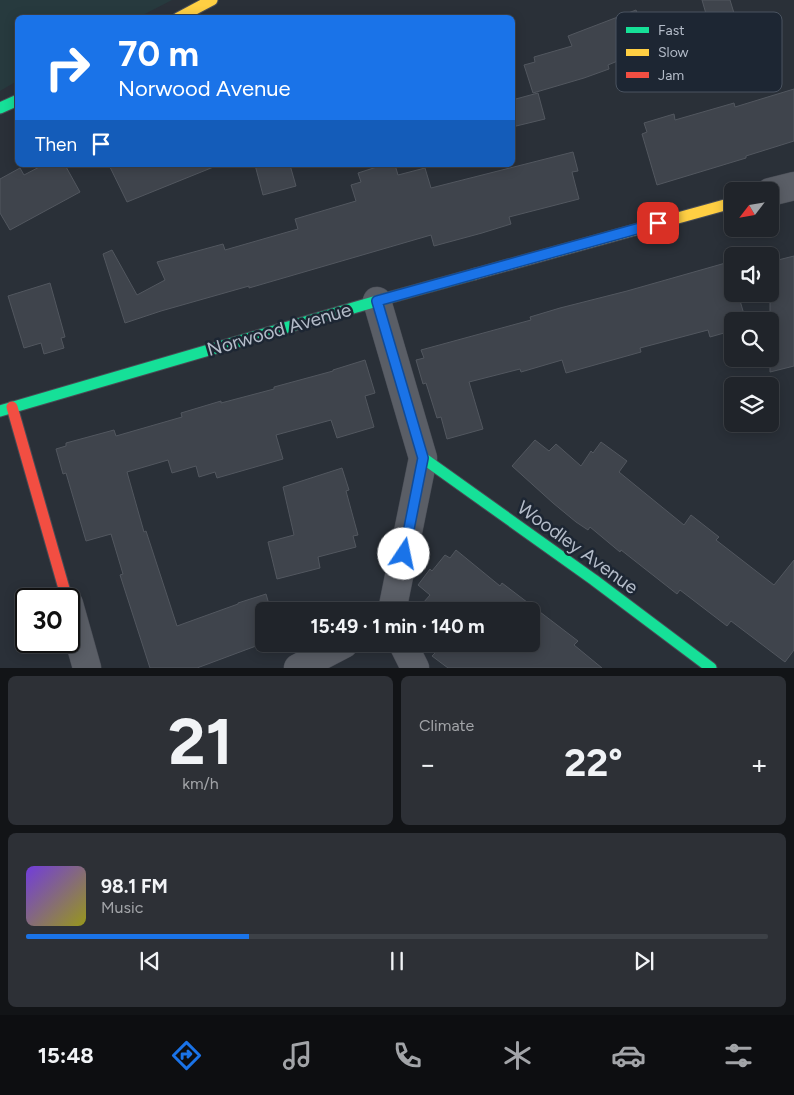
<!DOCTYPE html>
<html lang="en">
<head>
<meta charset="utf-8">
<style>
	:root { --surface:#20242a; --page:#2d3036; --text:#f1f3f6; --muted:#a2a4a8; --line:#3d4147; --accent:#1a73e8 }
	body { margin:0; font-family:Figtree,sans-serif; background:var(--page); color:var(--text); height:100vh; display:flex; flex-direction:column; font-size:19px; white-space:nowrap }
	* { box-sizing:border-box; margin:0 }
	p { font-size:16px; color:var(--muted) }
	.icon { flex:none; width:28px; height:28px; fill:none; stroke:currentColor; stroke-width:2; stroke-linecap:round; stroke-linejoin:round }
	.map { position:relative; height:668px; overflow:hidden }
	.drawer { display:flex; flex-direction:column; gap:8px; padding:8px; background:#121417; flex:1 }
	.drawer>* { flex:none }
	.hud { position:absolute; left:15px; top:15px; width:500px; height:152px; border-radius:8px; box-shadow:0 2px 12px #0003,0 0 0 1px var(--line); background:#1a73e8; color:#fff; overflow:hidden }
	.needle { width:32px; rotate:239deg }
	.buttons { position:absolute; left:724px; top:182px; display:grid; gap:10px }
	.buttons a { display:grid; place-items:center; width:55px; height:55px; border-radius:8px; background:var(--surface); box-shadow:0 2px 12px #0003,0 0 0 1px var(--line); font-size:25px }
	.speed { position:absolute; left:15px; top:588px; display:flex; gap:10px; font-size:25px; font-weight:700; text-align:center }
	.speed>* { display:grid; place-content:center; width:65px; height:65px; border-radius:50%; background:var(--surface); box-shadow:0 2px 12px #0003,0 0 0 1px var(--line); line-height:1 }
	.speed .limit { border:2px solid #111; border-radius:8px; background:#fff; color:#111 }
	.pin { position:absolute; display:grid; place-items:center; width:42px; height:42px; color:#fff; margin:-21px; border-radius:10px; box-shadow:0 2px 8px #0006 }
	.me { position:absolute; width:55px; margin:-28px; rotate:11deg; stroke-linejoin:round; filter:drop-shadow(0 0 4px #0008) }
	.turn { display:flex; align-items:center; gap:18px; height:105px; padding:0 20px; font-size:22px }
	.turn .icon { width:65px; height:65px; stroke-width:2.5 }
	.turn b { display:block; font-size:35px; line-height:42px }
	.then { display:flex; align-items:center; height:48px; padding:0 20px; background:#0003; gap:10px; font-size:19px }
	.big { font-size:38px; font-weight:700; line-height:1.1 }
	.drawer .widget { flex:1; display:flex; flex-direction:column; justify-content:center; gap:8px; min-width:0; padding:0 18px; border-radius:8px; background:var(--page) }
	.drawer .dial { align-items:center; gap:0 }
	.dial b { font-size:65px; line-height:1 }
	.song { display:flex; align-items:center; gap:15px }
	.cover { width:60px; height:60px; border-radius:8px; background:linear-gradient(135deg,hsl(260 70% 55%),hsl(60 70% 35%)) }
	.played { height:5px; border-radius:2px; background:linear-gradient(90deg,var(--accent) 30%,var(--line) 30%) }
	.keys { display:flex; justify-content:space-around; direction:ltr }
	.heat { display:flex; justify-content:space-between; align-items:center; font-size:28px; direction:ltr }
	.drawer .tiles { flex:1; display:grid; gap:8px; grid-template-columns:1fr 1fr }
	.widget:last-child { grid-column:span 2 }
	.trip { position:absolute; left:255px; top:602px; width:285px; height:50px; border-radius:8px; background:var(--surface); box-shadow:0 2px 12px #0003,0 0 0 1px var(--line); font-weight:700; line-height:50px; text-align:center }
	.tab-bar { display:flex; height:80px; justify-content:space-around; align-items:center; background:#0d0e11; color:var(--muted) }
	.tab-bar .icon { width:35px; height:35px }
	.tab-bar .on { color:var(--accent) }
	.tab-bar b { font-size:22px; color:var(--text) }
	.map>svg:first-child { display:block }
	.green { fill:#273a3e }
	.building { fill:#3f444c; stroke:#52575f }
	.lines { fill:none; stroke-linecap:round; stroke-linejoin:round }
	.street-casing { stroke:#484c55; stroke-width:29 }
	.fast-casing { stroke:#484c55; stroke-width:13 }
	.slow-casing { stroke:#484c55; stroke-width:13 }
	.jam-casing { stroke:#484c55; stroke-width:13 }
	.street { stroke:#5a5e66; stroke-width:28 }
	.fast { stroke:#16e098; stroke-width:11 }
	.slow { stroke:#ffcf43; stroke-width:11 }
	.jam { stroke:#f24e42; stroke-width:11 }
	.route-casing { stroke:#114b97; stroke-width:12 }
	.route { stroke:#1a73e8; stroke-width:9 }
	.labels { text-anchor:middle; stroke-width:5; stroke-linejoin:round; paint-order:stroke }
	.street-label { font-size:19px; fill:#b4bcc9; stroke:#1d2633 }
	.key { fill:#1d2633; stroke:#4a5360; stroke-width:1 }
	.key-label { font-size:14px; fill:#b4bcc9 }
</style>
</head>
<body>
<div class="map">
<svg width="794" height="668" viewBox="0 0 794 668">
	<rect width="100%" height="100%" fill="#2a3038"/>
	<path class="green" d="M0,0H172L139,17L18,18L17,81L0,91Z"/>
	<path class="building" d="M702,0H730L737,23L711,31Z
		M636,10L651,47L608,65L609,69L584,78L533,93L524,65L535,62L534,57L572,46L568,36Z
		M794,89V141L746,156V158L657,185L642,134L647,132L644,123L674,114L675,120L734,103L735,107Z
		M538,93L545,119L512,127V100Z
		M573,152L578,171L572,172L579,199L509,217L511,224L482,233L434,246L431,235L249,288V286L161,311L125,323L103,254L112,250L137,295L165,280L157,262L223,244L225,250L298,229L295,219L356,201L351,185L361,182L358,173L383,165H395L398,175L425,168L431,188Z
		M43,165H65L80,192L10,230L0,213V179L20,168L24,175Z
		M109,165H216V166L127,202Z
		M255,165H290L296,186L263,195Z
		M794,256V366L770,372V262Z
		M729,262L732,274V294H738L746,321H732V343L727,345L724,333L710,337L708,330L640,348L641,352L566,373L562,360L521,372L520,369L469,382L483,429L447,439L441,417L437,418L426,383L423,384L416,360L424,358L421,350L531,320L530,317L560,308L627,291Z
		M50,283L65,337L61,338L64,348L44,354L41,343L24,348L8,296Z
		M365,360L375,393L365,396L374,427L337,438L331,420L276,435L283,459L217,478L215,472L199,477L196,466L172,473L168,460L127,472L144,532L146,531L177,626L238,604V603L266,594L271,611H264V643L197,668H150L120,575L123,574L111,534L86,541L66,473L63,474L56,449L66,446V443L114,430L116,436L182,417L181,413L221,401V403L274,389V387L333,371V370Z
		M535,440L549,451L556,444L581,466L591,451L593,453L601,442L627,461L619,472L684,525L691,515L719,537L716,540L774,585L794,560V650L785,662L731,621L727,626L680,590L677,594L621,550L620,552L590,527L588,530L576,522L553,503L512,466Z
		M342,468L349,490L346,491L358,535L353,536L356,547L318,557L320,568L277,579L268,542L294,535L283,487Z
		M456,550L500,586L502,583L578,641L574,645L602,668H448L432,656L435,653L433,651L438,644H531V611H416L430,595L418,585L430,569L432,571L445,555L450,558Z"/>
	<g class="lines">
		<defs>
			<path id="street" d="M770,192L794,186
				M377,301L423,458L392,611
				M69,604L87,668
				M403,644L415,668
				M298,668L344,644"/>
			<path id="fast" d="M0,108L18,100
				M0,411L377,301L475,274
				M423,458L594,580L711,668"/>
			<path id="slow" d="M178,18L212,0
				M475,274L732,203"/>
			<path id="jam" d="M12,407L67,599"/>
		</defs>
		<use href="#street" class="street-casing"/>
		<use href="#fast" class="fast-casing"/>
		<use href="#slow" class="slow-casing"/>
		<use href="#jam" class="jam-casing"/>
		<use href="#street" class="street"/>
		<use href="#fast" class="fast"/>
		<use href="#slow" class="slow"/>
		<use href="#jam" class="jam"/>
	</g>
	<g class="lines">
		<defs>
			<path id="route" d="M404,554L423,458L377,301L658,223"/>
		</defs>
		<use href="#route" class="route-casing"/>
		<use href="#route" class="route"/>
	</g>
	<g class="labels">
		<g class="street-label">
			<text transform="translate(279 329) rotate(-16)" y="7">Norwood Avenue</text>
			<text transform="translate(578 547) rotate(36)" y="7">Woodley Avenue</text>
		</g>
	</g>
	<rect x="616" y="12" width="166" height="80" rx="8" class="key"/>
	<rect x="626" y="27" width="23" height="6" fill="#16e098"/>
	<rect x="626" y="49" width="23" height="7" fill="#ffcf43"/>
	<rect x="626" y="72" width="23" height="6" fill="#f24e42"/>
	<g class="key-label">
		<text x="658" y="35">Fast</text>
		<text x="658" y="57">Slow</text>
		<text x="658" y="80">Jam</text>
	</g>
</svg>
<div class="buttons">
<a><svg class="needle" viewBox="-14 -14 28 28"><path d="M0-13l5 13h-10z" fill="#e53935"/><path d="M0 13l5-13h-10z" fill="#a2a4a8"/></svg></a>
<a><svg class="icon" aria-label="sound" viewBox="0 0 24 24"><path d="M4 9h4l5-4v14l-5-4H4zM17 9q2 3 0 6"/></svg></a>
<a><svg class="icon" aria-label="search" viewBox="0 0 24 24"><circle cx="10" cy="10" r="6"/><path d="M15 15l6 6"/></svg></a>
<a><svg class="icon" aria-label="layers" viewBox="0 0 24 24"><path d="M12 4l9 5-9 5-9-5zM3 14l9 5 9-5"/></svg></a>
</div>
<div class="speed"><div class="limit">30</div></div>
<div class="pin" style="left:658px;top:223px;background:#d93025"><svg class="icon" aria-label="arrive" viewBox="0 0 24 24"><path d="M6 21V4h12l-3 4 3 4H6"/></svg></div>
<svg class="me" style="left:404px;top:554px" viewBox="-20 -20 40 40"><circle r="19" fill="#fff"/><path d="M0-13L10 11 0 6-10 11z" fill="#1a73e8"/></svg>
<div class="trip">15:49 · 1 min · 140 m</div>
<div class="hud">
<div class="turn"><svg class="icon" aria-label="right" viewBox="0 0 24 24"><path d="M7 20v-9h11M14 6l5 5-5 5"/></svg><div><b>70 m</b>Norwood Avenue</div></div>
<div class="then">Then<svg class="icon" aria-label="arrive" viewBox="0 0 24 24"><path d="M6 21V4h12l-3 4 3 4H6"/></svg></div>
</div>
</div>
<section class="drawer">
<div class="tiles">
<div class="widget dial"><b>21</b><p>km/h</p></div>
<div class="widget"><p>Climate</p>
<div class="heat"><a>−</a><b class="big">22°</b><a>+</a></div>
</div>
<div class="widget">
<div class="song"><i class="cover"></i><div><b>98.1 FM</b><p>Music</p></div></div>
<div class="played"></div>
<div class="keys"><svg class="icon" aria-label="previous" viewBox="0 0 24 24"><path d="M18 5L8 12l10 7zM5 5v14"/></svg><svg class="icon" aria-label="pause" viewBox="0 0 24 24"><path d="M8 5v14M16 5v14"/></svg><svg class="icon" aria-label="next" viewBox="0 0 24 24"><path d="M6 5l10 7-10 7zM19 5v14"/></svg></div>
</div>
</div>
</section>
<nav class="tab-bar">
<b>15:48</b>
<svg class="icon on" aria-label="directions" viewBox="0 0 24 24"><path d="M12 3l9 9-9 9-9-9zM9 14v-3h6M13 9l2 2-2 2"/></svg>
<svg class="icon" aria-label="music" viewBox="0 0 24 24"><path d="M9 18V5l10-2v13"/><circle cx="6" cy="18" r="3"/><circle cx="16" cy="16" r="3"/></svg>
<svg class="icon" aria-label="phone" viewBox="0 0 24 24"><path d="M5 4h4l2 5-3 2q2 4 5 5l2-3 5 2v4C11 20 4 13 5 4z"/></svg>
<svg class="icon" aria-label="climate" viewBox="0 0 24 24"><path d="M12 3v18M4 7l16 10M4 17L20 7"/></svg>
<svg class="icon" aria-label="car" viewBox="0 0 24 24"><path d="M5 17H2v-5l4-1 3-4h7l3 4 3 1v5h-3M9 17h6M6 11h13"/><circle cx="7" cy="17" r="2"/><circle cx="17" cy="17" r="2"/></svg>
<svg class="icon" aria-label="filters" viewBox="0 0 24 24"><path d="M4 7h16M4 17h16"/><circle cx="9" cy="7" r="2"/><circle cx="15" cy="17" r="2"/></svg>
</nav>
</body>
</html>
